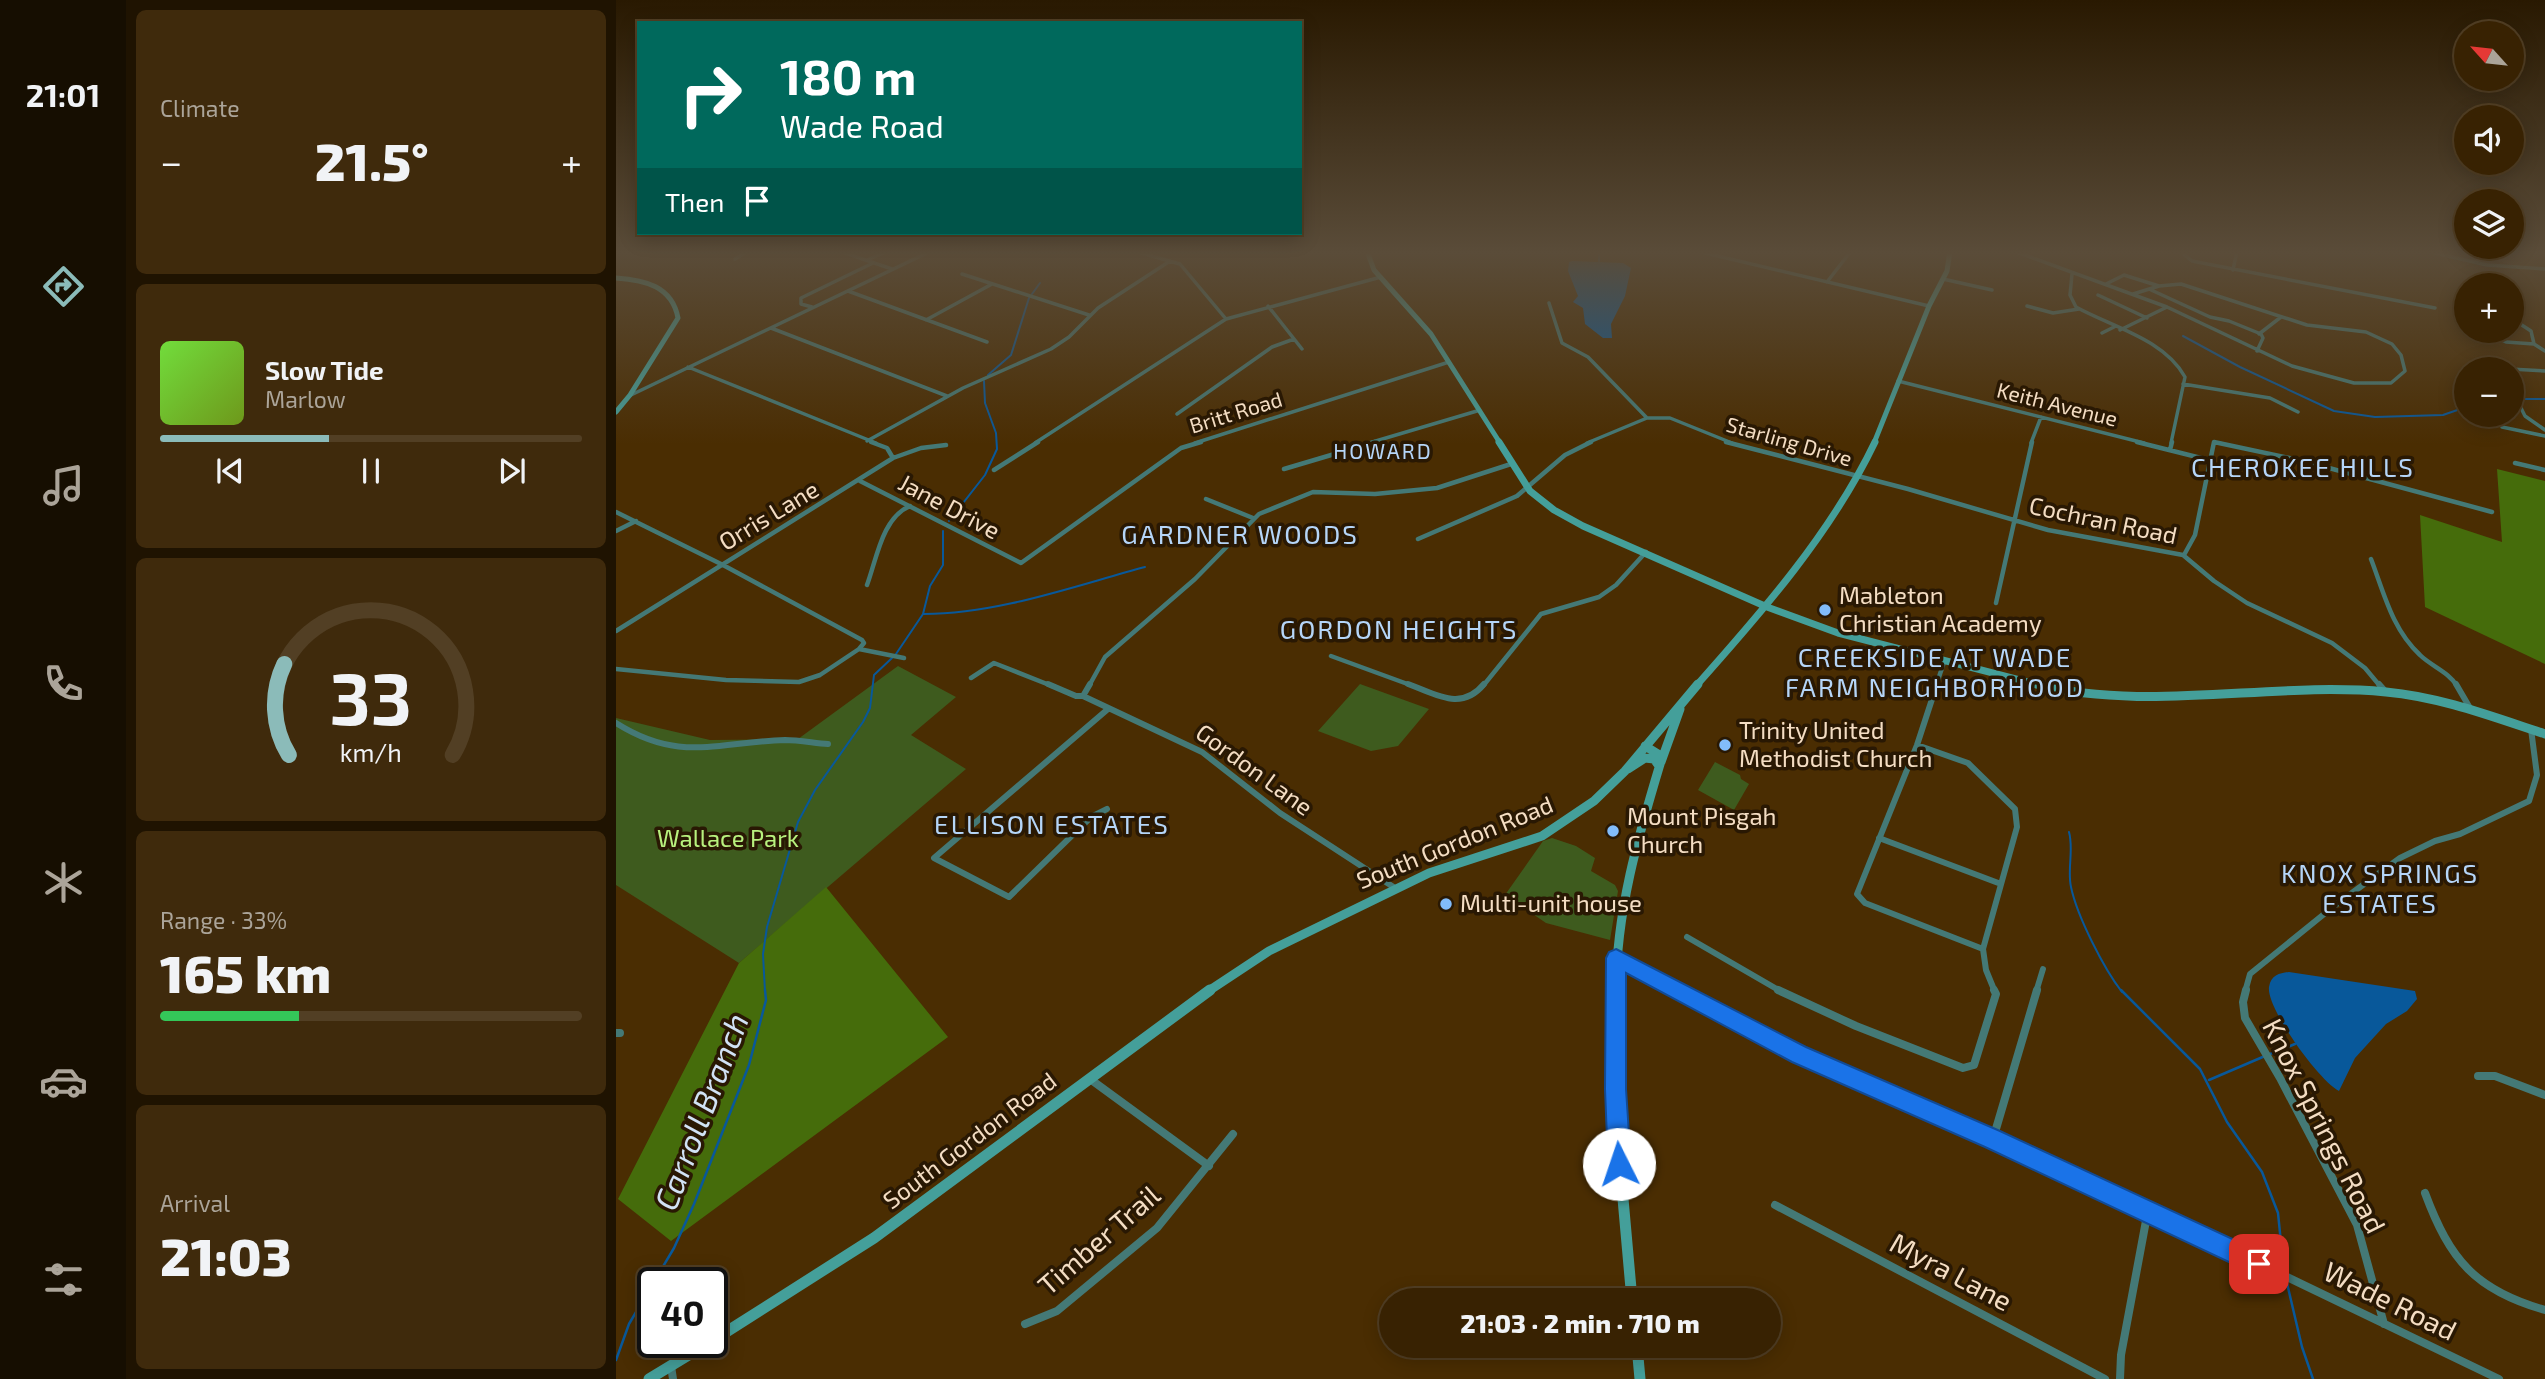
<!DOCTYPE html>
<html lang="en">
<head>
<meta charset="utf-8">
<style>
	:root { --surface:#382202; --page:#3f2a0c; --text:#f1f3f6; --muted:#aba499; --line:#523f24; --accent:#8bbbb9 }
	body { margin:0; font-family:"Exo 2",sans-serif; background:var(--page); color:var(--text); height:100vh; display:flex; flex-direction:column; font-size:26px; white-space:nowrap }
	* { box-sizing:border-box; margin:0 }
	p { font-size:23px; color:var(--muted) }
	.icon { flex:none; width:38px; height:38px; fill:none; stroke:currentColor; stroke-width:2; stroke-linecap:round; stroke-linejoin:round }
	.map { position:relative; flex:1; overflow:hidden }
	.panel { display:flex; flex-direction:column; gap:10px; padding:10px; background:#1f1301; width:490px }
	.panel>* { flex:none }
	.top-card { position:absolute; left:21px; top:21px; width:665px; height:214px; border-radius:0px; box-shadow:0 4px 18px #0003,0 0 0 2px var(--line); background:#00695c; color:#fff; overflow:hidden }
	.needle { width:46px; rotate:297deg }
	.tools { position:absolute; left:1838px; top:21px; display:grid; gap:14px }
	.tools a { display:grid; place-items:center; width:70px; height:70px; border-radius:50%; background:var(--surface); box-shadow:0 4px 18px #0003,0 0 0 2px var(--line); font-size:35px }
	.speed { position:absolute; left:21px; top:1267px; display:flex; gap:14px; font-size:35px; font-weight:700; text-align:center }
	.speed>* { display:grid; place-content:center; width:91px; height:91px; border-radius:50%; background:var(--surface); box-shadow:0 4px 18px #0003,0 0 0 2px var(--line); line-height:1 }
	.speed .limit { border:4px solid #111; border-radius:10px; background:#fff; color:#111 }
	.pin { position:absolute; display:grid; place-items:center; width:60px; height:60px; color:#fff; margin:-30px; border-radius:14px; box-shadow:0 4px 10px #0006 }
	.me { position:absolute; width:77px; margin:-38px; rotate:356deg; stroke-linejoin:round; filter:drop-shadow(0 0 5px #0008) }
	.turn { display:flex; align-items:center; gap:24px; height:147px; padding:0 28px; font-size:32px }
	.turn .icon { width:91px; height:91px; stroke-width:2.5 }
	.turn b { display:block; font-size:49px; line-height:60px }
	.then { display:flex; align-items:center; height:66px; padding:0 28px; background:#0003; gap:14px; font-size:26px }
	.big { font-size:52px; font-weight:800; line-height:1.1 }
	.panel .card { flex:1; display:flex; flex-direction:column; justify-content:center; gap:10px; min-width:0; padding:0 24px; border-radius:10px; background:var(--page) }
	.panel .dial { align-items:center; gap:0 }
	.dial svg { height:182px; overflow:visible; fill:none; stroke:var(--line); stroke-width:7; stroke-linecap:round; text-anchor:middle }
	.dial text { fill:var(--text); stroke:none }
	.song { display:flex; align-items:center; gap:21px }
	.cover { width:84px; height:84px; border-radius:10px; background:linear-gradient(135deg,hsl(100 70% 55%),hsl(80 70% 35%)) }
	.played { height:7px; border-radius:4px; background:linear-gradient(90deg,var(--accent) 40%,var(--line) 40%) }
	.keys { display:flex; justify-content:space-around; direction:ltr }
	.heat { display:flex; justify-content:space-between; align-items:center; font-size:38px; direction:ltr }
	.charge { height:10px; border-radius:5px; background:linear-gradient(90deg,#34c759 33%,var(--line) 0) }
	.trip { position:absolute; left:763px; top:1288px; width:402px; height:70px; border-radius:35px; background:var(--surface); box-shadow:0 4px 18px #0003,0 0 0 2px var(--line); font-weight:800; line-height:70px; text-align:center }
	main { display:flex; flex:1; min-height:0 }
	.dock { display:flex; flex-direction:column; width:126px; justify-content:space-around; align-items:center; background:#160e01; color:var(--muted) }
	.dock .icon { width:49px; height:49px }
	.dock .current { color:var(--accent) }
	.dock b { font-size:32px; color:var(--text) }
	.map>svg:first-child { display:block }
	.green { fill:#3e5b1e }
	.forest { fill:#456c0b }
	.water { fill:#08589a }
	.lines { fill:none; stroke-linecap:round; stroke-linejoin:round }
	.stream-far1 { stroke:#08589a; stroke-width:2 }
	.stream { stroke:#08589a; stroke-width:2.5 }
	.street-far3 { stroke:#447976; stroke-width:3.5 }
	.street-far2 { stroke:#447976; stroke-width:4.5 }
	.street-far1 { stroke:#447976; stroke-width:6 }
	.street { stroke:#447976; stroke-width:8 }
	.secondary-far3 { stroke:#449f9a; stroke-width:5 }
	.secondary-far2 { stroke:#449f9a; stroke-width:7 }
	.secondary-far1 { stroke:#449f9a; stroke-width:9 }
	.secondary { stroke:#449f9a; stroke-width:11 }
	.route { fill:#1a73e8; stroke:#114b97; stroke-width:2 }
	.poi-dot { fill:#82bcfa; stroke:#291803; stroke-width:2.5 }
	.labels { text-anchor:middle; stroke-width:7; stroke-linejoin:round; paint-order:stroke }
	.far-street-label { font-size:21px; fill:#f4ddc3; stroke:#291803 }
	.far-neighbourhood-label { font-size:21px; letter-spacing:2px; fill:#b5d5f8; stroke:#291803 }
	.street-label { font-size:24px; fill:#f4ddc3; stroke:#291803 }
	.poi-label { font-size:24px; fill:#f4ddc3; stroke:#291803; text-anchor:start }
	.park-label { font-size:24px; fill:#b8f17e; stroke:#291803 }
	.neighbourhood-label { font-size:26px; letter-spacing:2px; fill:#b5d5f8; stroke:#291803 }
	.near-street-label { font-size:28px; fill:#f4ddc3; stroke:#291803 }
	.near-water-label { font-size:32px; font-style:italic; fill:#d1e2f5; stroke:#291803 }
</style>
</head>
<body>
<main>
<nav class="dock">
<b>21:01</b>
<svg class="icon current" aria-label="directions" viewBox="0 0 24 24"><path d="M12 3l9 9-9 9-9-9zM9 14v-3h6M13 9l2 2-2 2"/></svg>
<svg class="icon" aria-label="music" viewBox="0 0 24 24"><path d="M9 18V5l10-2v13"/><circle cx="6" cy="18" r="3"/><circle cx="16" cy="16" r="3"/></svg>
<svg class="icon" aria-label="phone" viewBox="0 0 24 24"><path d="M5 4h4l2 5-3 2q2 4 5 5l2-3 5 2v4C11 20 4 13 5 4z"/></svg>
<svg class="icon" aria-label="climate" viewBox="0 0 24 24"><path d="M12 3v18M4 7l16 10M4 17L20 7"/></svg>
<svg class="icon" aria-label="car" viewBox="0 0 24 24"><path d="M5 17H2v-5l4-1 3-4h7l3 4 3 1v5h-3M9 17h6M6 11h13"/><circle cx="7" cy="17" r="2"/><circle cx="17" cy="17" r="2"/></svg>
<svg class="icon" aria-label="filters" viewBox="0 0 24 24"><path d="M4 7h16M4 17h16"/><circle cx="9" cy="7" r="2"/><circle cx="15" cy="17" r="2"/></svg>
</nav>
<section class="panel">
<div class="card"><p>Climate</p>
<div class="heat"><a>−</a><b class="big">21.5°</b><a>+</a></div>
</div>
<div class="card">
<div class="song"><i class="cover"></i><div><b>Slow Tide</b><p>Marlow</p></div></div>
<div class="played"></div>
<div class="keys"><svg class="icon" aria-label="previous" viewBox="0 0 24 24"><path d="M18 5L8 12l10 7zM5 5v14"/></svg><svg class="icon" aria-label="pause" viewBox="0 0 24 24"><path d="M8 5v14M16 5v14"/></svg><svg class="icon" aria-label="next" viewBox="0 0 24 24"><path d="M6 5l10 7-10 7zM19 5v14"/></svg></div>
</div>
<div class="card dial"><svg viewBox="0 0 100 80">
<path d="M14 69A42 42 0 1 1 86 69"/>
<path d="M14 69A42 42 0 0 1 12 29" stroke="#8bbbb9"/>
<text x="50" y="56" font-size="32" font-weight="700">33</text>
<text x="50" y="72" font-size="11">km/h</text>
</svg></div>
<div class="card"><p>Range · 33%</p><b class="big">165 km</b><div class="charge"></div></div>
<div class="card"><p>Arrival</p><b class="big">21:03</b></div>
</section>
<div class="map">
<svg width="1929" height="1379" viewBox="0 0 1929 1379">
	<rect width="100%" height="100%" fill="#4a2d02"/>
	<path class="green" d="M282,666L340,697L295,735L350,769L123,963L0,885V718L94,740L182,739Z
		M744,684L813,709L782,746L755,751L702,731Z
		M1099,762L1124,775L1125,779L1133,784L1118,810L1082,790Z
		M936,838L960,846L979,858L975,871L999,885L1002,891L994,940L930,923L889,895L927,841Z"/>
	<path class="forest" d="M1881,469L1929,481V664L1809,607L1804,515L1886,542Z
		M210,887L332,1037L55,1241L2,1199L123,963Z"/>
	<path class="water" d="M956,261L1007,263L1015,268L1009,296L995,324L996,338H987L969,324L967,308L957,302L962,296L952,271L953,262Z
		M1673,972L1799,991L1801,999L1791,1011L1770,1024L1739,1058L1723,1091C1703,1081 1650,1008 1653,987C1655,975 1664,973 1673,972Z"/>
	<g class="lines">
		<path class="stream-far1" d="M983,251V261
			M416,294L424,283
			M1567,336L1624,367L1718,411L1759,417L1827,415L1850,407
			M372,375L395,355L413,298
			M1909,399H1929
			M333,521L369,475L381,449L380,433L369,403L368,381
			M308,614C382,614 458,586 529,567
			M280,654L307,614L314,586L327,565V531
			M1453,832C1458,850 1451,869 1455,887C1461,916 1488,969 1506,992
			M149,992L147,954L151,927L182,822L199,790L247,722L254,708L258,675L276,658"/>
		<path class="stream" d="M1505,990L1584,1069L1611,1122L1646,1172L1662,1213L1668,1273
			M1654,1054L1679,1044
			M1593,1080L1649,1056
			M1670,1279L1686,1347L1697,1379
			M0,1360L13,1324L58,1248L78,1204L133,1065L150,1000L149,990"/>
		<path class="street-far3" d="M223,251L276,269
			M518,251L564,264L610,319
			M1044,251L1085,252L1313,306
			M1398,251L1551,307L1676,366L1738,383H1775L1789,371L1785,355L1776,344L1750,332L1691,325L1565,284L1543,286L1517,294
			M1564,251L1576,261L1819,308
			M1810,251L1871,265L1929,269
			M119,259L132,251
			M251,260L272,251
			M1617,270L1621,251
			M346,274L473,315
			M1456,274L1454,295L1460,307C1496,327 1548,339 1569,377L1555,443
			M1327,279L1376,290
			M1211,282L1235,251
			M1490,284L1508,275L1543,286
			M1533,289L1594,317L1613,321L1645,334L1647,338L1641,351
			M232,291L371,342
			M1482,295L1531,318
			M933,303L946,343L972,357L1031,418
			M652,306L686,349
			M1411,306L1437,313L1463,309
			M196,307L185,304V298L257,263
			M310,320L376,284
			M155,328L331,396
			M1504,330L1551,307
			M1876,331V336L1890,342L1918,344L1915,331L1895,318
			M1486,333L1498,327
			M1643,334L1665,317
			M1918,344L1929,351
			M72,367L260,443
			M1894,369L1929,371
			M1282,381L1528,443
			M1567,384L1654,398L1682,412
			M1895,388L1909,416L1929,430
			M15,395L315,251
			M561,414L656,347L678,339
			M1886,427L1929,436
			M251,441L347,388L435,349L453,337L482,308L554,261
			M419,443L610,319L765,277
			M579,443L833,362
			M753,443L861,411
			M971,443L1031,418H1054L1116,443
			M1415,443L1425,417
			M1598,443H1604"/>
		<path class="street-far2" d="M255,442L271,448L277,458
			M1110,442L1292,489L1432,530L1567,555L1598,581L1631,603L1716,643L1749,668L1764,686
			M1521,442L1593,460
			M1554,450L1556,442
			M1899,463L1929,470
			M668,469L759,442
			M378,470L422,442
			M244,481L405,563L565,448L585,442
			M590,499L637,518
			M0,512L107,565L246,640L248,643L243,649
			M0,531L20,521
			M802,539L901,496L949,455L975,442
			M1568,555L1579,535L1598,442L1687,461L1876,512
			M1755,559C1768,593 1776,629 1804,655C1815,666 1833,672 1841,686
			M251,585C261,558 266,518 294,506
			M1380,603L1416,442
			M0,631L277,458L305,448L330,445
			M243,649L288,658
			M715,656L797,686
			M0,669L110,680L183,682L204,675L243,649
			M355,678L378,663L436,686
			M473,686L489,657L579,579L643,514L697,492L759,494L821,488L895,464
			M867,686L925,614L983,597L1000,585L1030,552
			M1320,686L1328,662"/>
		<path class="street-far1" d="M432,684L460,696H467L586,752L664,813L779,888
			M792,684C820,694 845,712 868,684
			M1321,684L1301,745L1241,894L1249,903L1367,949
			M1763,684L1770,692
			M1840,684L1854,708
			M467,696L474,684
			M0,723C63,763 101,742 169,740C183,740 198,743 212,744
			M1301,745L1352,763L1399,809L1401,827L1367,949L1370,970L1379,992
			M491,809L475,817L393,897L318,858L492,709
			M1263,838L1385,884
			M1071,937L1166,992
			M1000,958L1065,992
			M1420,992L1427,969
			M1629,992L1634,974L1718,906L1784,858L1819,841L1844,834L1913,801L1921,775L1915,729"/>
		<path class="street" d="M1062,990L1183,1054L1532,1210L1883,1379
			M1162,990L1240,1026L1347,1068L1358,1065L1380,994L1378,990
			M1630,990L1627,1002L1629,1018L1664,1078L1741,1225L1768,1324
			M0,1033H4
			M1862,1076H1879L1929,1095
			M474,1079L593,1166
			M1377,1139L1421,990
			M1809,1193C1834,1260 1859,1290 1929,1310
			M1159,1205L1489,1379
			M409,1324L441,1311L541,1228L617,1134
			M55,1366L57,1379
			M1504,1379L1505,1355L1532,1210"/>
		<path class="secondary-far3" d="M751,251L758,270L815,334L884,443
			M0,278C29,280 56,286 62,318L14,395L0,412
			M1258,443L1313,306L1331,271L1334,251"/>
		<path class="secondary-far2" d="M883,442L914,491L938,510L967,526L1151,607L1222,633L1427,686
			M1080,686C1146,612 1216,532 1259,442"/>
		<path class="secondary-far1" d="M1420,684C1532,713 1656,681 1770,692C1825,697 1877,717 1929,734
			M1045,762L1064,709
			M1012,769L1029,758L1038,759L1043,766
			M591,992L653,951L813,873L926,836L978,801L1009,771L1082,684
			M1000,992C1000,912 1022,837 1045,761L1042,754L1029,746"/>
		<path class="secondary" d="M1000,990V1120L1016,1300
			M96,1341L258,1238L594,990
			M1021,1346L1024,1379
			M33,1379L94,1342"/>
	</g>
	<linearGradient id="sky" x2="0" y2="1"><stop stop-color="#291901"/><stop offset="0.57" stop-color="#5a4c39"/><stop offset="1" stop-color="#5a4c39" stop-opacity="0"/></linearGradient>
	<rect width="1929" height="444" fill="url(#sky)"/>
	<path class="route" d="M1000,949L1190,1047L1384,1131L1651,1255L1655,1264L1651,1272L1643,1275L1634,1272L1369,1147L1176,1062L1010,973V1089L1015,1164L1011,1172L1003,1176L996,1172L992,1164L989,1089L990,958L993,952Z"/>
	<g class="poi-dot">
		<circle cx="1209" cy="610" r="7"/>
		<circle cx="1109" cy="745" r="7"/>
		<circle cx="997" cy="831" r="7"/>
		<circle cx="830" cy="904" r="7"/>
	</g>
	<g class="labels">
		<g class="far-street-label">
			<text transform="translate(1441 405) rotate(14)" y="7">Keith Avenue</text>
			<text transform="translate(620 413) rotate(-17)" y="7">Britt Road</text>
			<text transform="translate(1173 442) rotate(16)" y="7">Starling Drive</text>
		</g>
		<g class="far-neighbourhood-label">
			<text x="767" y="459">HOWARD</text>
		</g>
		<g class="street-label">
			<text transform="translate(333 507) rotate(28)" y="8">Jane Drive</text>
			<text transform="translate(153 516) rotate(-31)" y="8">Orris Lane</text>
			<text transform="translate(1487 521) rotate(12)" y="8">Cochran Road</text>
			<text transform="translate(638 770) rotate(36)" y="8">Gordon Lane</text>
			<text transform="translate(839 843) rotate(-22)" y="8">South Gordon Road</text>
			<text transform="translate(354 1141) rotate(-37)" y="8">South Gordon Road</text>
		</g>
		<g class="poi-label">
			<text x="1223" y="604">Mableton<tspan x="1223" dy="28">Christian Academy</tspan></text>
			<text x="1123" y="739">Trinity United<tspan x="1123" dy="28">Methodist Church</tspan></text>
			<text x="1011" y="825">Mount Pisgah<tspan x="1011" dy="28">Church</tspan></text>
			<text x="844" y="912">Multi-unit house</text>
		</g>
		<g class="park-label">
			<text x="112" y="847">Wallace Park</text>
		</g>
		<g class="neighbourhood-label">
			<text x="1687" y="477">CHEROKEE HILLS</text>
			<text x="624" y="544">GARDNER WOODS</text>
			<text x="783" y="639">GORDON HEIGHTS</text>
			<text x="1319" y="667">CREEKSIDE AT WADE<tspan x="1319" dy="30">FARM NEIGHBORHOOD</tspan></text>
			<text x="436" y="834">ELLISON ESTATES</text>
			<text x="1764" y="883">KNOX SPRINGS<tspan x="1764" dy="30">ESTATES</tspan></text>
		</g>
		<g class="near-street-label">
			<text transform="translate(1708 1126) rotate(63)" y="10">Knox Springs Road</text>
			<text transform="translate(483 1240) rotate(-41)" y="10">Timber Trail</text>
			<text transform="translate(1335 1272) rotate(28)" y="10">Myra Lane</text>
			<text transform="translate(1774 1301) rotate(26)" y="10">Wade Road</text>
		</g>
		<g class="near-water-label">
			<text transform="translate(86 1112) rotate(-69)" y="11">Carroll Branch</text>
		</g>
	</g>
</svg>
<div class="tools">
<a><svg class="needle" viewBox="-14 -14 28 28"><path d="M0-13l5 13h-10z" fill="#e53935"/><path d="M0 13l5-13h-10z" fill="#aba499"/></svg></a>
<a><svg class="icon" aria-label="sound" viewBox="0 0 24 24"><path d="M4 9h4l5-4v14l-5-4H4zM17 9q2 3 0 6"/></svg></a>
<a><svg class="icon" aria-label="layers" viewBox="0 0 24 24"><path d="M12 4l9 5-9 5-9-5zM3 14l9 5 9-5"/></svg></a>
<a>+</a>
<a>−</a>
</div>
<div class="speed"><div class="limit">40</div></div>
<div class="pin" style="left:1643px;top:1264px;background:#d93025"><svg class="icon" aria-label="arrive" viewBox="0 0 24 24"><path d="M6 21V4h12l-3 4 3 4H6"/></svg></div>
<svg class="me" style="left:1003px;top:1164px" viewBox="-20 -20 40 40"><circle r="19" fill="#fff"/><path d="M0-13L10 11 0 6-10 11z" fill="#1a73e8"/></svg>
<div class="trip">21:03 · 2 min · 710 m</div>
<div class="top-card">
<div class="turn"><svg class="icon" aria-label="right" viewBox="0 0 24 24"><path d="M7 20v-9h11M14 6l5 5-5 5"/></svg><div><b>180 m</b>Wade Road</div></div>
<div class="then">Then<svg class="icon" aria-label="arrive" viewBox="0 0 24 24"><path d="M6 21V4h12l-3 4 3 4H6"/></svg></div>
</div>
</div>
</main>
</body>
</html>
